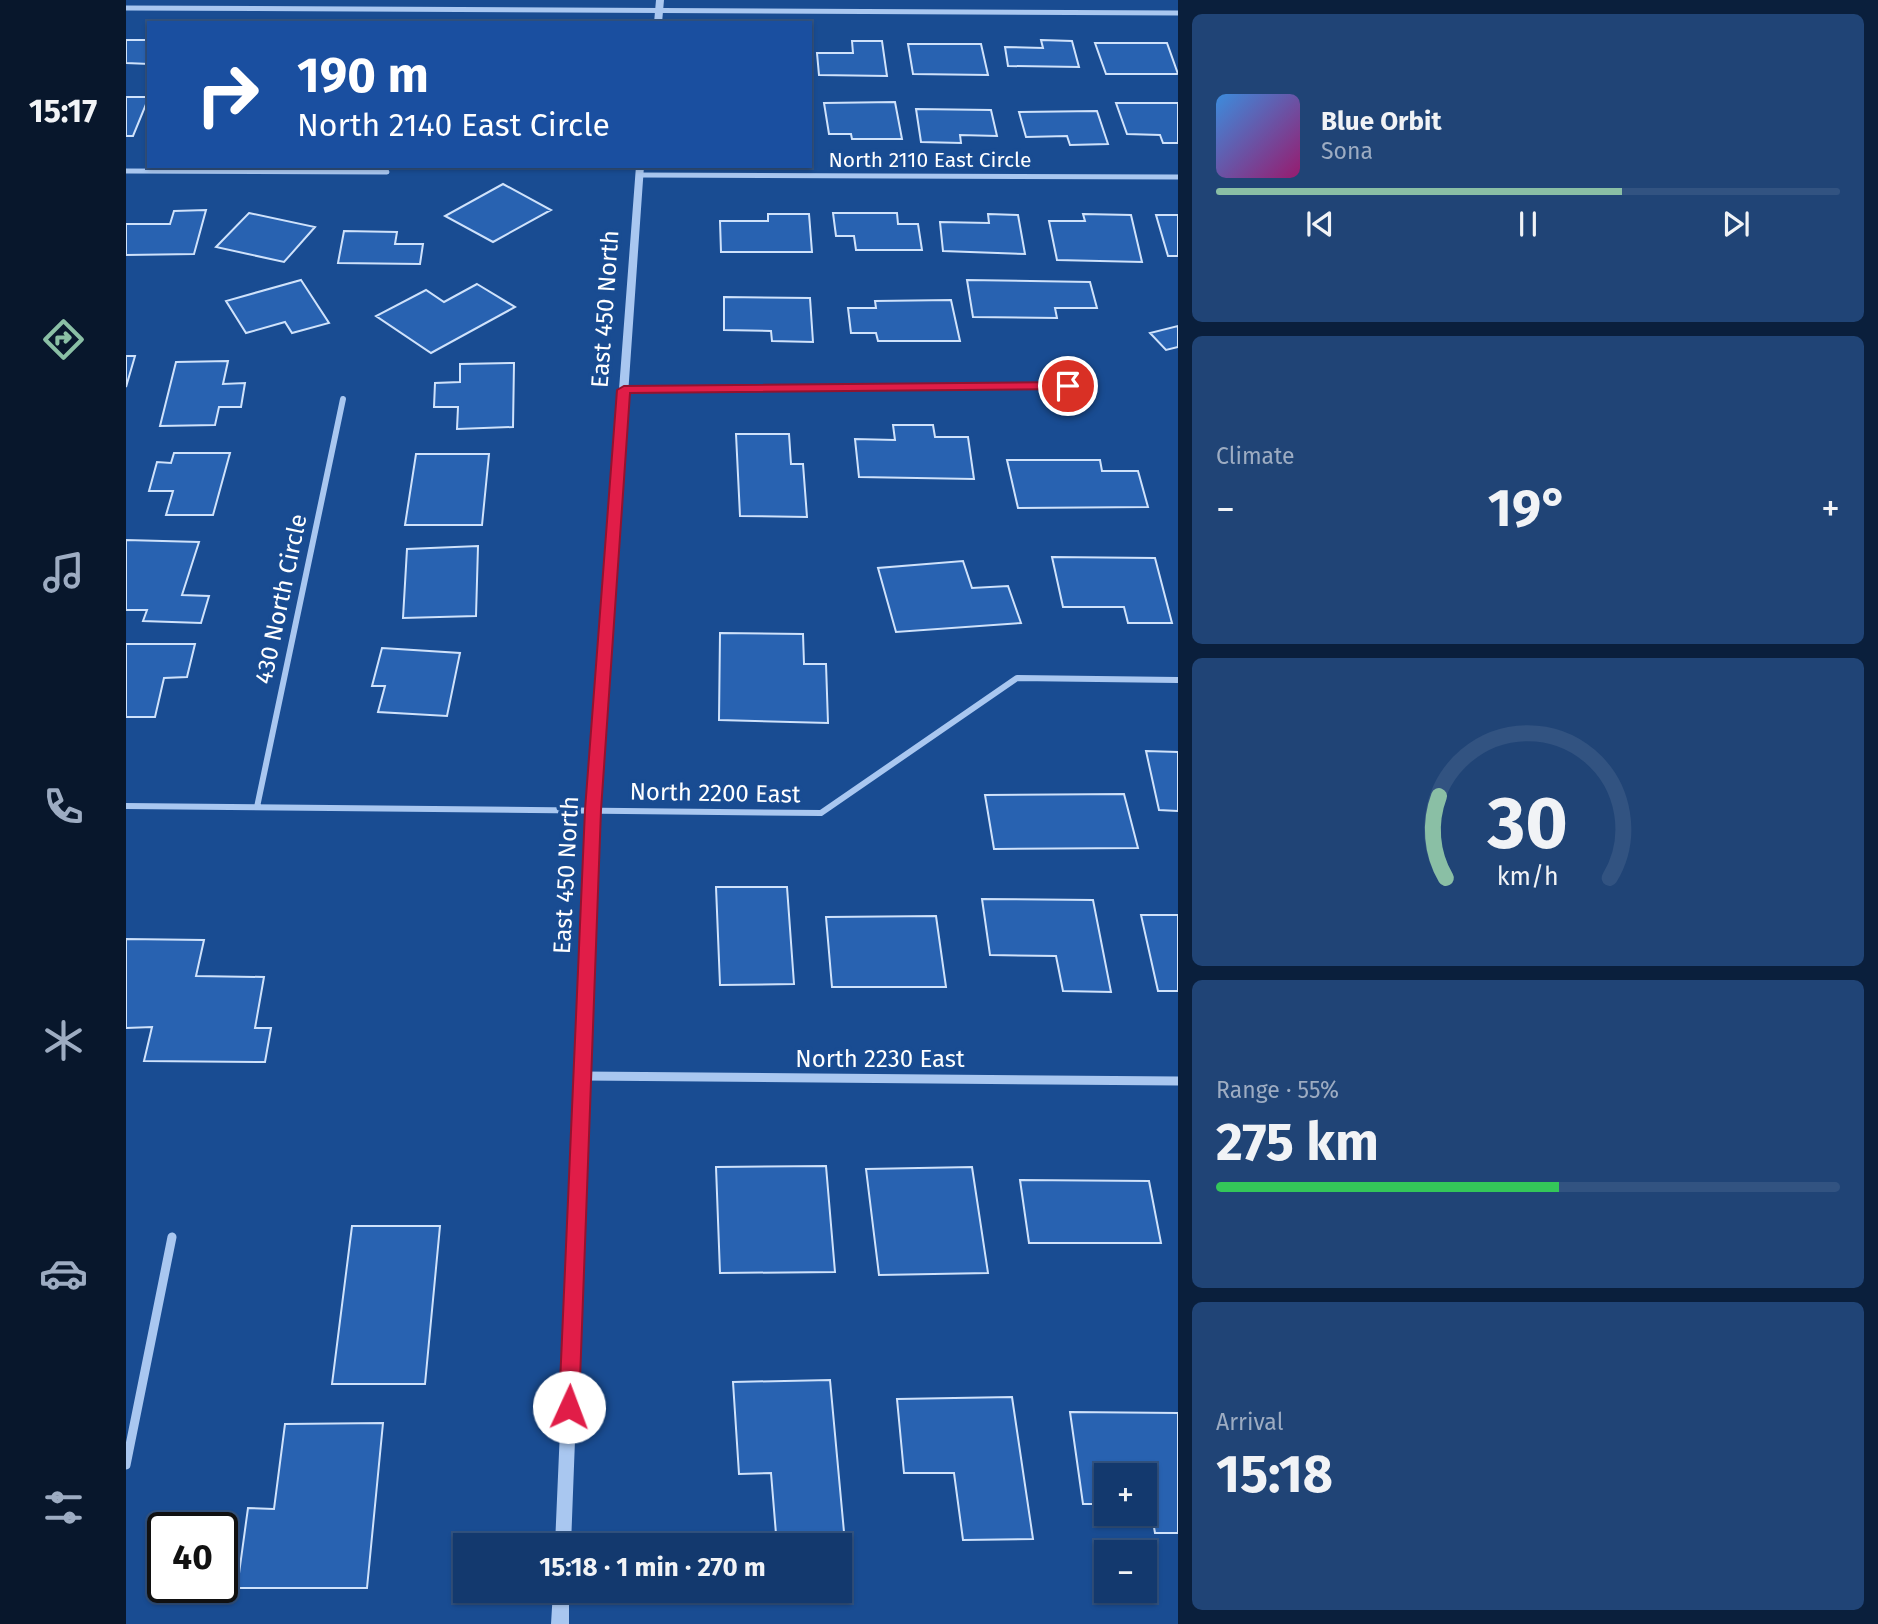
<!DOCTYPE html>
<html lang="en">
<head>
<meta charset="utf-8">
<style>
	:root { --surface:#13396e; --page:#204476; --text:#f1f3f6; --muted:#9dacc2; --line:#325381; --accent:#8abfa5 }
	body { margin:0; font-family:"Fira Sans",sans-serif; background:var(--page); color:var(--text); height:100vh; display:flex; flex-direction:column; font-size:26px; white-space:nowrap }
	* { box-sizing:border-box; margin:0 }
	p { font-size:23px; color:var(--muted) }
	.icon { flex:none; width:38px; height:38px; fill:none; stroke:currentColor; stroke-width:2; stroke-linecap:round; stroke-linejoin:round }
	.map { position:relative; flex:1; overflow:hidden }
	.side { display:flex; flex-direction:column; gap:14px; padding:14px; background:#0a1f3c; width:700px }
	.side>* { flex:none }
	.hud { position:absolute; left:21px; top:21px; width:665px; height:147px; border-radius:0px; box-shadow:0 2px 5px #0004,0 0 0 2px var(--line); background:#1a4fa0; color:#fff; overflow:hidden }
	.tools { position:absolute; left:968px; top:1463px; display:grid; gap:14px }
	.tools a { display:grid; place-items:center; width:63px; height:63px; border-radius:0px; background:var(--surface); box-shadow:0 2px 5px #0004,0 0 0 2px var(--line); font-size:35px }
	.speed { position:absolute; left:21px; top:1512px; display:flex; gap:14px; font-size:35px; font-weight:700; text-align:center }
	.speed>* { display:grid; place-content:center; width:91px; height:91px; border-radius:50%; background:var(--surface); box-shadow:0 2px 5px #0004,0 0 0 2px var(--line); line-height:1 }
	.speed .limit { border:4px solid #111; border-radius:10px; background:#fff; color:#111 }
	.pin { position:absolute; display:grid; place-items:center; width:60px; height:60px; color:#fff; margin:-30px; border:4px solid #fff; border-radius:50%; box-shadow:0 2px 7px #0007 }
	.me { position:absolute; width:77px; margin:-38px; rotate:2deg; stroke-linejoin:round; filter:drop-shadow(0 0 5px #0008) }
	.turn { display:flex; align-items:center; gap:24px; height:147px; padding:0 35px; font-size:32px }
	.turn .icon { width:91px; height:91px; stroke-width:2.5 }
	.turn b { display:block; font-size:49px; line-height:60px }
	.big { font-size:52px; font-weight:700; line-height:1.1 }
	.side .card { flex:1; display:flex; flex-direction:column; justify-content:center; gap:10px; min-width:0; padding:0 24px; border-radius:10px; background:var(--page) }
	.side .dial { align-items:center; gap:0 }
	.dial svg { height:182px; overflow:visible; fill:none; stroke:var(--line); stroke-width:7; stroke-linecap:round; text-anchor:middle }
	.dial text { fill:var(--text); stroke:none }
	.song { display:flex; align-items:center; gap:21px }
	.cover { width:84px; height:84px; border-radius:10px; background:linear-gradient(135deg,hsl(210 70% 55%),hsl(320 70% 35%)) }
	.played { height:7px; border-radius:4px; background:linear-gradient(90deg,var(--accent) 65%,var(--line) 65%) }
	.keys { display:flex; justify-content:space-around; direction:ltr }
	.heat { display:flex; justify-content:space-between; align-items:center; font-size:38px; direction:ltr }
	.charge { height:10px; border-radius:5px; background:linear-gradient(90deg,#34c759 55%,var(--line) 0) }
	.trip { position:absolute; left:327px; top:1533px; width:399px; height:70px; border-radius:0px; background:var(--surface); box-shadow:0 2px 5px #0004,0 0 0 2px var(--line); font-weight:700; line-height:70px; text-align:center }
	main { display:flex; flex:1; min-height:0 }
	.tab-bar { display:flex; flex-direction:column; width:126px; justify-content:space-around; align-items:center; background:#08172c; color:var(--muted) }
	.tab-bar .icon { width:49px; height:49px }
	.tab-bar .on { color:var(--accent) }
	.tab-bar b { font-size:32px; color:var(--text) }
	.map>svg:first-child { display:block }
	.building { fill:#2862b1; stroke:#cfe2fb; stroke-width:2 }
	.lines { fill:none; stroke-linecap:round; stroke-linejoin:round }
	.minor-far2 { stroke:#a9c7f0; stroke-width:5 }
	.minor-far1 { stroke:#a9c7f0; stroke-width:6 }
	.minor { stroke:#a9c7f0; stroke-width:9 }
	.tertiary { fill:#a9c7f0; fill-rule:evenodd }
	.route { fill:#e11d48; stroke:#92132f; stroke-width:2 }
	.labels { text-anchor:middle; stroke-width:7; stroke-linejoin:round; paint-order:stroke }
	.far-street-label { font-size:21px; fill:#fff; stroke:#194c92 }
	.street-label { font-size:24px; fill:#fff; stroke:#194c92 }
</style>
</head>
<body>
<main>
<nav class="tab-bar">
<b>15:17</b>
<svg class="icon on" aria-label="directions" viewBox="0 0 24 24"><path d="M12 3l9 9-9 9-9-9zM9 14v-3h6M13 9l2 2-2 2"/></svg>
<svg class="icon" aria-label="music" viewBox="0 0 24 24"><path d="M9 18V5l10-2v13"/><circle cx="6" cy="18" r="3"/><circle cx="16" cy="16" r="3"/></svg>
<svg class="icon" aria-label="phone" viewBox="0 0 24 24"><path d="M5 4h4l2 5-3 2q2 4 5 5l2-3 5 2v4C11 20 4 13 5 4z"/></svg>
<svg class="icon" aria-label="climate" viewBox="0 0 24 24"><path d="M12 3v18M4 7l16 10M4 17L20 7"/></svg>
<svg class="icon" aria-label="car" viewBox="0 0 24 24"><path d="M5 17H2v-5l4-1 3-4h7l3 4 3 1v5h-3M9 17h6M6 11h13"/><circle cx="7" cy="17" r="2"/><circle cx="17" cy="17" r="2"/></svg>
<svg class="icon" aria-label="filters" viewBox="0 0 24 24"><path d="M4 7h16M4 17h16"/><circle cx="9" cy="7" r="2"/><circle cx="15" cy="17" r="2"/></svg>
</nav>
<div class="map">
<svg width="1052" height="1624" viewBox="0 0 1052 1624">
	<rect width="100%" height="100%" fill="#194c92"/>
	<path class="building" d="M0,40H23V64L0,63Z
		M915,40L946,41L953,67L882,66L879,47L917,48Z
		M726,41H756L761,76L693,75L691,53H727Z
		M969,43H1041L1052,74H980Z
		M782,44H855L862,75L787,74Z
		M0,97H23L7,136H0Z
		M769,102L776,139H726L725,134H703L698,103Z
		M990,103H1052V143H1037L1034,135L1001,134Z
		M790,109L865,110L871,136L834,135L835,143L795,142Z
		M971,111L982,144L944,145L941,136L900,137L893,112Z
		M377,184L425,210L367,242L319,216Z
		M80,210L68,254L0,255V224H44L48,211Z
		M123,213L189,227L158,262L90,247Z
		M707,213H771L772,224H792L796,250H730L728,236H710Z
		M642,214H683L686,252H595L594,221H642Z
		M862,214L892,215L899,254L817,251L814,222L863,223Z
		M957,214L1005,215L1016,262L931,260L923,221H959Z
		M1030,215H1052V256H1042Z
		M218,231L271,232L269,244H297L294,264L212,263Z
		M175,280L203,323L166,333L159,322L120,333L100,301Z
		M841,280L964,282L971,308H929L931,318L847,317Z
		M351,284L389,307L305,353L250,316L300,290L318,302Z
		M598,297L684,298L687,342L646,341L645,331L598,330Z
		M825,300L834,341H752L750,333H725L722,308H750L749,301Z
		M1052,326V347L1040,350L1024,333Z
		M0,356H9L0,387Z
		M102,361L97,384L119,383L115,407H93L89,425L34,426L50,362Z
		M388,363L387,427L331,429L332,407H308L309,383L334,382V364Z
		M767,425H807L809,437H842L848,479L733,477L729,439L769,440Z
		M610,434H663L665,464H677L681,517L614,516Z
		M48,453H104L87,515H40L47,491H23L31,462L45,463Z
		M290,454H363L356,525H279Z
		M881,460H974L976,471H1012L1022,507L892,508Z
		M0,540L73,542L56,595L83,596L75,623L17,621L21,610H0Z
		M352,546L350,616L277,618L281,549Z
		M926,557L1029,558L1046,623H1002L998,607H937Z
		M837,561L846,588L882,586L895,623L770,632L752,568Z
		M594,633L677,634L678,664H700L702,723L593,720Z
		M0,644H69L61,677L38,678L29,717H0Z
		M256,648L334,653L321,716L252,712L259,686H246Z
		M1020,751L1052,752V811L1033,810Z
		M998,794L1012,848L868,849L859,795Z
		M590,887H661L668,984L594,985Z
		M856,899L967,900L985,992L937,991L930,956L864,955Z
		M1015,915H1052V991H1032Z
		M810,916L820,987H706L700,917Z
		M0,939L78,940L70,976L138,977L129,1028H145L139,1062L18,1061L26,1027L0,1028Z
		M700,1166L709,1272L594,1273L590,1167Z
		M846,1167L862,1273L753,1275L740,1169Z
		M894,1180L1023,1181L1035,1243H903Z
		M226,1226H314L299,1384H206Z
		M704,1380L718,1532L650,1534L645,1473L613,1474L607,1382Z
		M886,1397L907,1539L837,1540L828,1473H778L771,1399Z
		M944,1412L1052,1413V1533H1029L1024,1504H1018V1475H980V1504H957Z
		M257,1423L241,1588H111L122,1508L148,1509L159,1424Z"/>
	<g class="lines">
		<path class="minor-far2" d="M0,8L1052,13
			M0,171L261,172
			M513,175L1052,177
			M498,390L942,386"/>
		<path class="minor-far1" d="M0,806L695,813L891,678L1052,680
			M131,807L217,399"/>
		<path class="minor" d="M457,1076L1052,1081
			M0,1465L46,1237"/>
		<path class="tertiary" d="M530,0H538L536,23H528Z
			M510,166H518L473,810L445,1545H429L461,810Z
			M427,1591H443V1624H425Z"/>
	</g>
	<path class="route" d="M942,382L947,383V389L504,393L475,810L453,1407L450,1415L443,1417L436,1415L433,1407L459,810L491,390L498,386Z"/>
	<g class="labels">
		<g class="far-street-label">
			<text x="804" y="167">North 2110 East Circle</text>
		</g>
		<g class="street-label">
			<text transform="translate(479 309) rotate(-86)" y="8">East 450 North</text>
			<text transform="translate(155 599) rotate(-78)" y="8">430 North Circle</text>
			<text transform="translate(589 793) rotate(1)" y="8">North 2200 East</text>
			<text transform="translate(440 875) rotate(-87)" y="8">East 450 North</text>
			<text x="754" y="1067">North 2230 East</text>
		</g>
	</g>
</svg>
<div class="tools">
<a>+</a>
<a>−</a>
</div>
<div class="speed"><div class="limit">40</div></div>
<div class="pin" style="left:942px;top:386px;background:#d93025"><svg class="icon" aria-label="arrive" viewBox="0 0 24 24"><path d="M6 21V4h12l-3 4 3 4H6"/></svg></div>
<svg class="me" style="left:443px;top:1407px" viewBox="-20 -20 40 40"><circle r="19" fill="#fff"/><path d="M0-13L10 11 0 6-10 11z" fill="#e11d48"/></svg>
<div class="trip">15:18 · 1 min · 270 m</div>
<div class="hud">
<div class="turn"><svg class="icon" aria-label="right" viewBox="0 0 24 24"><path d="M7 20v-9h11M14 6l5 5-5 5"/></svg><div><b>190 m</b>North 2140 East Circle</div></div>
</div>
</div>
<section class="side">
<div class="card">
<div class="song"><i class="cover"></i><div><b>Blue Orbit</b><p>Sona</p></div></div>
<div class="played"></div>
<div class="keys"><svg class="icon" aria-label="previous" viewBox="0 0 24 24"><path d="M18 5L8 12l10 7zM5 5v14"/></svg><svg class="icon" aria-label="pause" viewBox="0 0 24 24"><path d="M8 5v14M16 5v14"/></svg><svg class="icon" aria-label="next" viewBox="0 0 24 24"><path d="M6 5l10 7-10 7zM19 5v14"/></svg></div>
</div>
<div class="card"><p>Climate</p>
<div class="heat"><a>−</a><b class="big">19°</b><a>+</a></div>
</div>
<div class="card dial"><svg viewBox="0 0 100 80">
<path d="M14 69A42 42 0 1 1 86 69"/>
<path d="M14 69A42 42 0 0 1 11 33" stroke="#8abfa5"/>
<text x="50" y="56" font-size="32" font-weight="700">30</text>
<text x="50" y="72" font-size="11">km/h</text>
</svg></div>
<div class="card"><p>Range · 55%</p><b class="big">275 km</b><div class="charge"></div></div>
<div class="card"><p>Arrival</p><b class="big">15:18</b></div>
</section>
</main>
</body>
</html>
